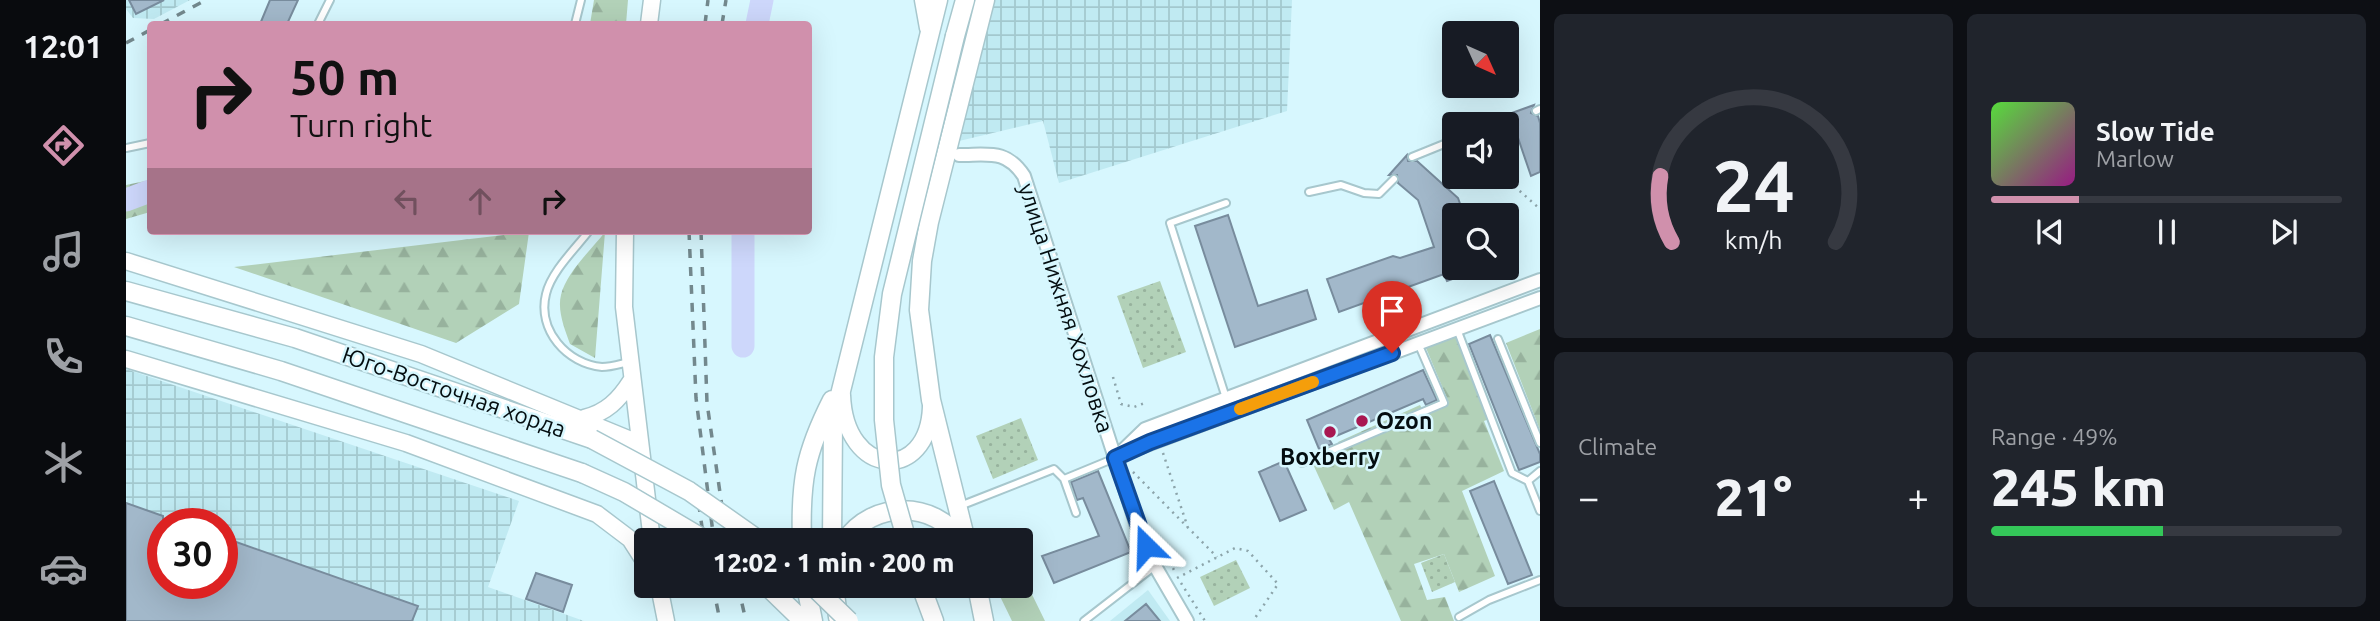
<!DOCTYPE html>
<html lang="en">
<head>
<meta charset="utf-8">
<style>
	:root { --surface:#171b24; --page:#20242c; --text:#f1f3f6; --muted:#9ea1a6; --line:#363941; --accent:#d090ac }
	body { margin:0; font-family:Ubuntu,sans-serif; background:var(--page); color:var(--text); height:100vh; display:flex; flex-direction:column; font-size:26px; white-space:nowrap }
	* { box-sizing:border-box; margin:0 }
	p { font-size:23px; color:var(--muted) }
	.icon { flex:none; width:38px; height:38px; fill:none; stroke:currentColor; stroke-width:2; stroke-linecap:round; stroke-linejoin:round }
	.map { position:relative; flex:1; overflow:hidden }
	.details { display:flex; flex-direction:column; gap:14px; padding:14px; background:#0d0f14; width:840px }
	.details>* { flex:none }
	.hud { position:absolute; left:21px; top:21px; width:665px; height:214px; border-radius:7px; box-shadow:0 7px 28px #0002; background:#d090ac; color:#111; overflow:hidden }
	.needle { width:46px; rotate:135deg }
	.tools { position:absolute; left:1316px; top:21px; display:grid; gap:14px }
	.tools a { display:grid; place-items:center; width:77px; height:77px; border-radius:7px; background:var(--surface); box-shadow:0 7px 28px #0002; font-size:35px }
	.speed { position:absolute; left:21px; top:508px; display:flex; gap:14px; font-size:35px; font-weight:700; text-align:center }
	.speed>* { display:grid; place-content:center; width:91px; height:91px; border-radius:50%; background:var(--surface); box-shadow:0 7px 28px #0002; line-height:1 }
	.speed .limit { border:10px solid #d22; background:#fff; color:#111 }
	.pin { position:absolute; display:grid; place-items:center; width:60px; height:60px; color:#fff; margin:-72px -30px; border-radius:50% 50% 50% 0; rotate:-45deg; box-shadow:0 0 7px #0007 }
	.pin .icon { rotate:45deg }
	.me { position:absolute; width:77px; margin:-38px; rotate:338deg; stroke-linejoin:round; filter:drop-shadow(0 0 5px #0008) }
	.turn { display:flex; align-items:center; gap:24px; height:147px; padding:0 28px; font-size:32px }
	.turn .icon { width:91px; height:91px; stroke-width:2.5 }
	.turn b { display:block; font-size:49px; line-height:60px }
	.lanes { display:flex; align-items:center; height:66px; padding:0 28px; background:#0003; justify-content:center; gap:35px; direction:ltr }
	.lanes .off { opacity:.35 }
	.big { font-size:52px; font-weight:800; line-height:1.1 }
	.details .tile { flex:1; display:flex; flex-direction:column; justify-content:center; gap:10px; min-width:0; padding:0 24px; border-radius:10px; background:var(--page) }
	.details .dial { align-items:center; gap:0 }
	.dial svg { height:182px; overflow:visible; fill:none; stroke:var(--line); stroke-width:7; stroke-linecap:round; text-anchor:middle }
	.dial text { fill:var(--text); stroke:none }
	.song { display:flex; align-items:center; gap:21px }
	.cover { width:84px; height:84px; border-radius:10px; background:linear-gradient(135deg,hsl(110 70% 55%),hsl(310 70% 35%)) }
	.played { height:7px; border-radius:4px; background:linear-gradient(90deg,var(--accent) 25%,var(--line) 25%) }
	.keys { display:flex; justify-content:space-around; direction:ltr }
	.heat { display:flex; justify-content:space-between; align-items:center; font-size:38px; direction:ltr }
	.charge { height:10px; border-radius:5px; background:linear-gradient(90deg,#34c759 49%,var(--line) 0) }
	.details .tiles { flex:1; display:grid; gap:14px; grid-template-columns:repeat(2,1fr) }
	.trip { position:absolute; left:508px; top:528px; width:399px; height:70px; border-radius:7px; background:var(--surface); box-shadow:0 7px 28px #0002; font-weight:800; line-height:70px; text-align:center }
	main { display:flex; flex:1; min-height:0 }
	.tab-bar { display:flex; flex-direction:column; width:126px; justify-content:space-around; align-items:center; background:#090b0e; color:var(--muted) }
	.tab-bar .icon { width:49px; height:49px }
	.tab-bar .selected { color:var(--accent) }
	.tab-bar b { font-size:32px; color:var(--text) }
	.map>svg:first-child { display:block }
	.built { fill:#c0eaf2 }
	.industrial { fill:url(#industrial-grid); fill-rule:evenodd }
	.forest { fill:url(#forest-firs) }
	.park { fill:url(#park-dots) }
	.pitch { fill:#b2d1b8 }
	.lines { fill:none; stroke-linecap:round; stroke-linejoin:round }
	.river { stroke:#cdd7fb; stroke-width:23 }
	.building { fill:#a2b8ca; stroke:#788c9d; stroke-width:2 }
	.lane-casing { stroke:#a7c7cd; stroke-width:10 }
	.street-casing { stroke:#a7c7cd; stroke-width:16 }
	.secondary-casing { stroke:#a7c7cd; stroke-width:19 }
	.primary-casing { stroke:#a7c7cd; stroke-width:21 }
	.path { stroke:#8ca4aa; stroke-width:2.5; stroke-dasharray:2 5; stroke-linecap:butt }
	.lane { stroke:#fff; stroke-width:6 }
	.street { stroke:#fff; stroke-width:12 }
	.secondary { stroke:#fff; stroke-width:16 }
	.primary { stroke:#fff; stroke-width:18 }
	.rail { stroke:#73888d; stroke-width:3.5; stroke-dasharray:9 9; stroke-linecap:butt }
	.primary-bridge-casing { stroke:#a7c7cd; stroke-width:21; stroke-linecap:butt }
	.primary-bridge { stroke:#fff; stroke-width:18 }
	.route-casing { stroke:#114b97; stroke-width:18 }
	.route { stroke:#1a73e8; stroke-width:12 }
	.slow { stroke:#f59e0b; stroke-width:12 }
	.poi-dot { fill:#a81751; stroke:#d7f7fe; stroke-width:2.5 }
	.labels { text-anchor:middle; stroke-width:5; stroke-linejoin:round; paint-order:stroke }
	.street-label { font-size:23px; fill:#040d10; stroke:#d7f7fe }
	.poi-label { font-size:23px; font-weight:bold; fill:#040d10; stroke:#d7f7fe; text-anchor:start }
</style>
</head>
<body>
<main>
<nav class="tab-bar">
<b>12:01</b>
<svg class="icon selected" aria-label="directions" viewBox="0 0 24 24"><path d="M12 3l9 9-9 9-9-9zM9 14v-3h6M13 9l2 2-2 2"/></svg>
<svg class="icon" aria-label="music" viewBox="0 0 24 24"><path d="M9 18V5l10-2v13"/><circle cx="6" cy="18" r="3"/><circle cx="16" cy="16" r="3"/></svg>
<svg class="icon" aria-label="phone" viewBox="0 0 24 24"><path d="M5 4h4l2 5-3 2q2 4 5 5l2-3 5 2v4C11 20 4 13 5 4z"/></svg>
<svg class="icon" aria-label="climate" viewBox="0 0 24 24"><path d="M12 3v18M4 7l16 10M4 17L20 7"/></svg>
<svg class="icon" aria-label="car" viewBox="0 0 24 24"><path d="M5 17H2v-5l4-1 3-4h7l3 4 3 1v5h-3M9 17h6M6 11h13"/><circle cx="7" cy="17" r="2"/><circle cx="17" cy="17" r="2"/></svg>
</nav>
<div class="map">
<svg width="1414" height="621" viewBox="0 0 1414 621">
	<defs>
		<pattern id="industrial-grid" width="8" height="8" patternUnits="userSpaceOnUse" patternTransform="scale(1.75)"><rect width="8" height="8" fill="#c0eaf2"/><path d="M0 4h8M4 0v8" fill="none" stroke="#a3c8ce"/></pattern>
		<pattern id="forest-firs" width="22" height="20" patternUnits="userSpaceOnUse" patternTransform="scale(1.75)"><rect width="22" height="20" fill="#b2d1b8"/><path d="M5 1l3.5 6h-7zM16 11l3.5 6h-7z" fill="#97b29d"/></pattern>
		<pattern id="park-dots" width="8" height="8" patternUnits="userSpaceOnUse" patternTransform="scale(1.75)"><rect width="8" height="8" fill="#b2d1b8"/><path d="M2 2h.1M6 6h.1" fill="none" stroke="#97b29d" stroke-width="1.8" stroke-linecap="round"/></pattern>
	</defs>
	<rect width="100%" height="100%" fill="#d7f7fe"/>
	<path class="built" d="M1022,590L1044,621H984Z"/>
	<path class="industrial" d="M0,0H64L28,19L7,18L0,9Z
		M869,0H1166L1161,111L933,183L917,121L833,141Z
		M0,369L393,501L362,587L458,621H0ZM37,523H96V583H37Z"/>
	<path class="forest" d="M468,0H502L500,24H464Z
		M24,180V212L0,219V185Z
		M403,232L393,304L330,343L108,267Z
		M479,232L469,358L444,344C439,330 431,311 435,295C440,273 465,250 479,232Z
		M1414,329V430L1380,343Z
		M1329,335L1363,419L1358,421L1378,471L1336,491L1369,576L1333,592L1318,554L1288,564L1301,600L1319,597L1328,621H1275L1223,502L1208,510L1186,462L1216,449L1212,442L1294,405L1300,416L1323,403L1300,348Z"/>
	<path class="park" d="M1034,281L1060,352L1017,368L991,296Z
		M895,418L912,460L867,479L850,436Z
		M1318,554L1329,582L1306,592L1295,563Z
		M1110,560L1124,588L1088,606L1074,577Z"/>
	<path class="pitch" d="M894,570L919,621H886L869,586H894Z"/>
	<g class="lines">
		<path class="river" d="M631,24L636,0
			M0,200L24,191
			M617,346V231"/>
	</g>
	<path class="building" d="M3,0H38L10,14Z
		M144,0H172L161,24H134Z
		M1408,105L1405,113L1412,116L1414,123V172L1405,176L1387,123L1390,117L1386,113Z
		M1281,155L1282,161H1291L1332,198L1338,215H1328V268L1354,269L1321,281L1318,274L1213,312L1201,279L1267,256L1274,258L1308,247L1292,200L1272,183L1271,175H1263Z
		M1102,215L1132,306L1181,290L1190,319L1109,347L1069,226Z
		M1364,335L1414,454V462L1393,470L1343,344Z
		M1297,370L1311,400L1300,405L1297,399L1203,439L1206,444L1193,449L1181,420Z
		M1158,461L1180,510L1154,521L1133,472Z
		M972,471L1005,552L928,583L916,556L973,536L957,498L951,500L945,482Z
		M1368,481L1406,575L1382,584L1344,491Z
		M0,503L37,516V583H96V537L292,606L286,621H0Z
		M410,573L446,585L437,612L400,599Z
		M1020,604L1034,621H999Z"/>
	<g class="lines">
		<defs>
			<path id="lane" d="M192,24L204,0
				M449,24L455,0
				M1410,111L1414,109
				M1370,124L1385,118
				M0,148L24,143
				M1286,157L1328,140
				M1183,192L1215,185L1238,193L1253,194L1268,179
				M463,231C449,249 425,272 420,294C411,330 441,364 476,367C485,367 494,364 503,362
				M1331,329L1386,473L1402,481L1414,511
				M1372,339L1414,443
				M1100,398L1044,223L1100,203
				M1176,463L1318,403L1295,350
				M938,479L989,458
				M1402,481L1414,471
				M839,504L928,469L938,479L950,513
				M1333,617L1363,600L1414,580
				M958,621L1029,566"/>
			<path id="street" d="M833,155C863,155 880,149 898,176L1011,526L1029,566L1061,621
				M999,453L1414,298
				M989,458L1019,429L1414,280"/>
			<path id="secondary" d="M797,0L802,28
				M523,24L526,0
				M499,231L498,307L526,541
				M0,261L295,354L512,443
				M0,359L280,443L471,514L504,539L520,564
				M716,395C719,478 802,483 805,407
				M458,418C480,413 493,400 505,381
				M533,586L540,621"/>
			<path id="primary" d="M829,36L839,0
				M0,291L169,338L466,439
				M0,326L155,371L456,473
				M676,541C674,482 679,453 706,400
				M706,541L707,423L812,0
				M719,541C746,500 809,500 835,541
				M840,541L805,400L793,310L796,261L803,222L859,0
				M641,586L677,621
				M680,586L687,621
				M708,586L712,617
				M795,586L808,621
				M851,586L858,621"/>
		</defs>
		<use href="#lane" class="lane-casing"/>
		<use href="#street" class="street-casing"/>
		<use href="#secondary" class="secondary-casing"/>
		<use href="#primary" class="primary-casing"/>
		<path class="path" d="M1378,177L1414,209
			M987,377L995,404L1008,407L1019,403
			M1037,453L1062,528
			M1007,472L1091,557
			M1031,537L1050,574
			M1051,578L1109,548L1122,551L1152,584L1127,621
			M1055,583L1079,621"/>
		<use href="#lane" class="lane"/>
		<use href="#street" class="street"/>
		<use href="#secondary" class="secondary"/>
		<use href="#primary" class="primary"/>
		<path class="rail" d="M35,24L80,0
			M579,24L582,0
			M596,24L600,0
			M0,43L24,30
			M563,231L570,398L588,541
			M575,231L581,403L601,541
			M570,485L578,541
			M587,586L594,621
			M612,586L620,621"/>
		<defs>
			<path id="primary-bridge" d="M466,439L563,491L634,541
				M456,473L498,492L581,541
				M781,541L765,485L758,420V357L766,294L829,36
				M687,586L723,621"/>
		</defs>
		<use href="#primary-bridge" class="primary-bridge-casing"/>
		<use href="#primary-bridge" class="primary-bridge"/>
	</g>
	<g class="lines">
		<defs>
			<path id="route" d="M1020,546L989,458L1024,442L1266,353"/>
		</defs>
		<use href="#route" class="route-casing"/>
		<use href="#route" class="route"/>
		<path class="slow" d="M1114,409L1187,382"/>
	</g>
	<g class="poi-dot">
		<circle cx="1236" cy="421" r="7"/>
		<circle cx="1204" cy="432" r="7"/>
	</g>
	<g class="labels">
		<g class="street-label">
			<text transform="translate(940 308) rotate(72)" y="8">улица Нижняя Хохловка</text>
			<text transform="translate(328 392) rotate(19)" y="8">Юго-Восточная хорда</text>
		</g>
		<g class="poi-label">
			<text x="1250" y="429">Ozon</text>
			<text x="1204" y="465" text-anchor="middle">Boxberry</text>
		</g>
	</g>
</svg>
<div class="tools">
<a><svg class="needle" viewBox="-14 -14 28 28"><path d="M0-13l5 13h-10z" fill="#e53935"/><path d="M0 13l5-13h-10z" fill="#9ea1a6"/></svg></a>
<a><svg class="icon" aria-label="sound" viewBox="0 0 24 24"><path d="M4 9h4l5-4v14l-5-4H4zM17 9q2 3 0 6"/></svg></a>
<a><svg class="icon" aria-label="search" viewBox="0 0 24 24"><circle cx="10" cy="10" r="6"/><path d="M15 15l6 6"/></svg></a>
</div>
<div class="speed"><div class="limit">30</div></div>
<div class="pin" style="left:1266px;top:353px;background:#d93025"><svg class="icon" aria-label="arrive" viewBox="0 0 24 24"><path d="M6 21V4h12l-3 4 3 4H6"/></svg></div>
<svg class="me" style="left:1020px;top:546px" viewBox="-20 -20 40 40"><path d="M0-17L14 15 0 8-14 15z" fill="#1a73e8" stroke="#fff" stroke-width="4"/></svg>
<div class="trip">12:02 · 1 min · 200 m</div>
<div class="hud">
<div class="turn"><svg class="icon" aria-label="right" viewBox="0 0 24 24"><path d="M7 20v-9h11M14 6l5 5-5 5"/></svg><div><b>50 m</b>Turn right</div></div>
<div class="lanes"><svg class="icon off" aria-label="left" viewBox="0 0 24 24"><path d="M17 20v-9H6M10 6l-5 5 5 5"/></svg><svg class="icon off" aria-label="ahead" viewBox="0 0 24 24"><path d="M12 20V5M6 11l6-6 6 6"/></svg><svg class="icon" aria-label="right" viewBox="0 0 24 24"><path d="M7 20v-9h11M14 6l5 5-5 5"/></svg></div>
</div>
</div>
<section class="details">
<div class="tiles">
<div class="tile dial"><svg viewBox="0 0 100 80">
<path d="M14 69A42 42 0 1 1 86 69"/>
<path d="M14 69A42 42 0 0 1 9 40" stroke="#d090ac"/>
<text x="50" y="56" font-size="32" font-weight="700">24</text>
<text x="50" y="72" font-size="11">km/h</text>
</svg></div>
<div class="tile">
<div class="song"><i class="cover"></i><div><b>Slow Tide</b><p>Marlow</p></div></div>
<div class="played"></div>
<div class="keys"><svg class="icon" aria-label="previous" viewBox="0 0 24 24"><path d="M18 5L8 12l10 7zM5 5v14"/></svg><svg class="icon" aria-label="pause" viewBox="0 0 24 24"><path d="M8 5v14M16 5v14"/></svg><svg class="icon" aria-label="next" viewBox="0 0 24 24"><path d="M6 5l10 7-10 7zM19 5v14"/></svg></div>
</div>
<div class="tile"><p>Climate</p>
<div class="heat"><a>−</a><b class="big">21°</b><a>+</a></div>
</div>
<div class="tile"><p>Range · 49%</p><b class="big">245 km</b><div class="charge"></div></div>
</div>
</section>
</main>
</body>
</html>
